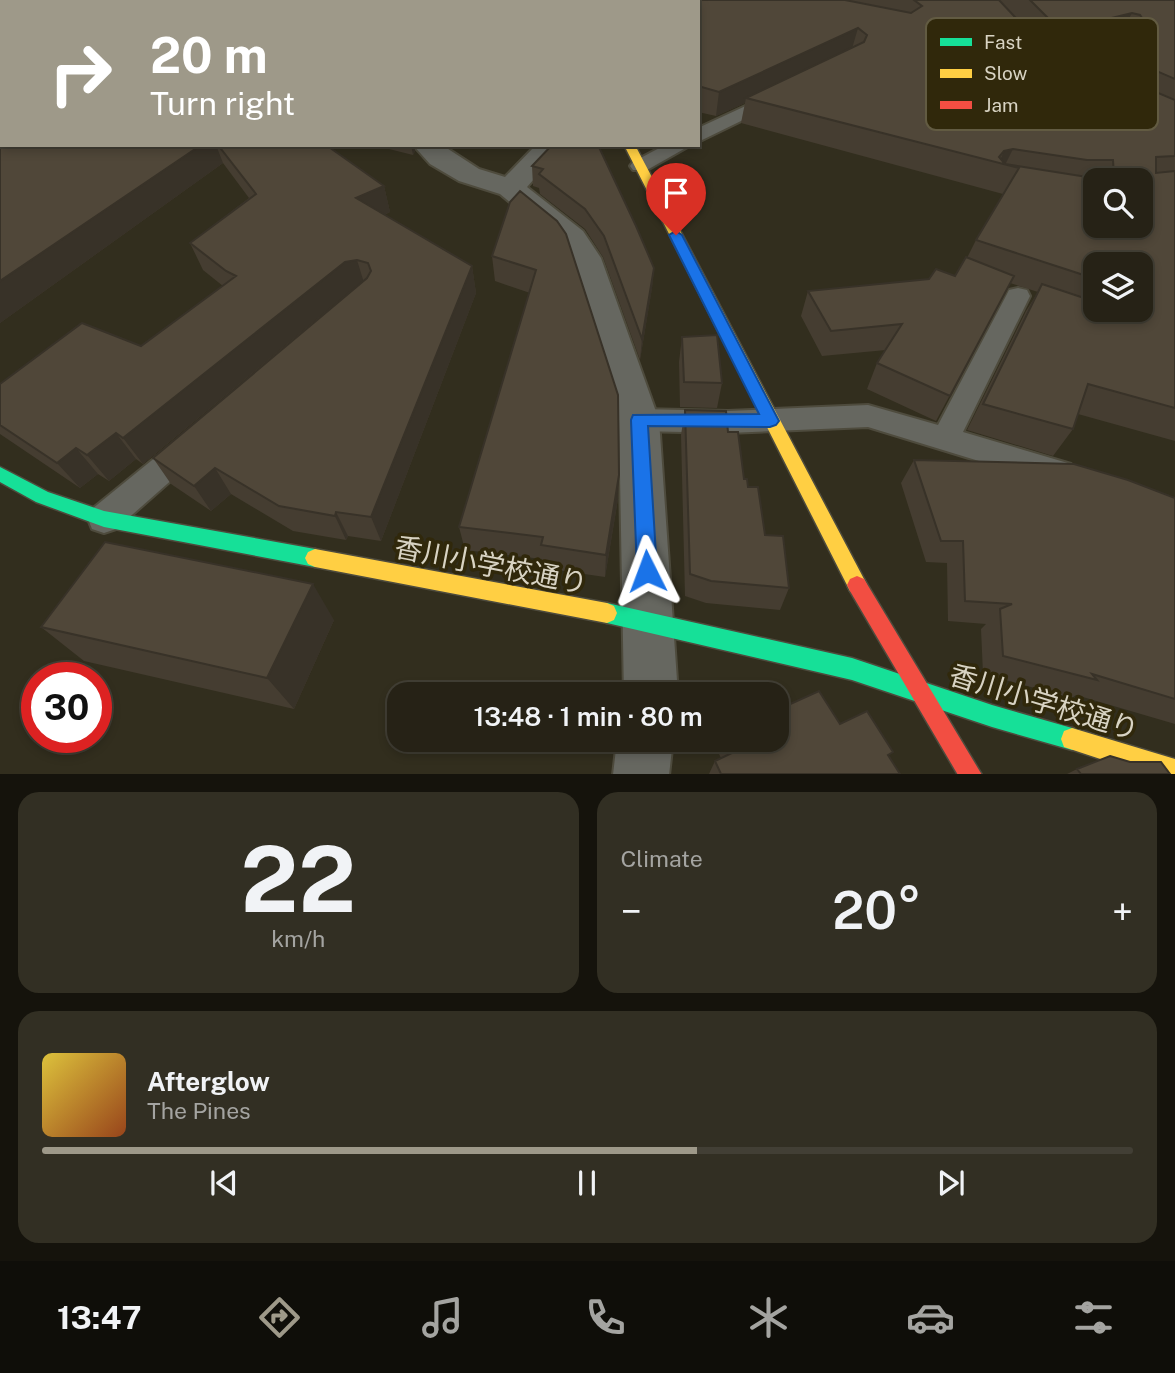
<!DOCTYPE html>
<html lang="en">
<head>
<meta charset="utf-8">
<style>
	:root { --surface:#262216; --page:#322f23; --text:#f1f3f6; --muted:#a4a4a1; --line:#423f35; --accent:#9e9989 }
	body { margin:0; font-family:"Public Sans","Noto Sans JP",sans-serif; background:var(--page); color:var(--text); height:100vh; display:flex; flex-direction:column; font-size:26px; white-space:nowrap }
	* { box-sizing:border-box; margin:0 }
	p { font-size:23px; color:var(--muted) }
	.icon { flex:none; width:38px; height:38px; fill:none; stroke:currentColor; stroke-width:2; stroke-linecap:round; stroke-linejoin:round }
	.map { position:relative; height:774px; overflow:hidden }
	.drawer { display:flex; flex-direction:column; gap:18px; padding:18px; background:#15130c; flex:1 }
	.drawer>* { flex:none }
	.hud { position:absolute; left:0px; top:0px; width:700px; height:147px; box-shadow:0 4px 10px #0003,0 0 0 2px var(--line); background:#9e9989; color:#fff; overflow:hidden }
	.fabs { position:absolute; left:1083px; top:168px; display:grid; gap:14px }
	.fabs a { display:grid; place-items:center; width:70px; height:70px; border-radius:14px; background:var(--surface); box-shadow:0 4px 10px #0003,0 0 0 2px var(--line); font-size:35px }
	.speed { position:absolute; left:21px; top:662px; display:flex; gap:14px; font-size:35px; font-weight:700; text-align:center }
	.speed>* { display:grid; place-content:center; width:91px; height:91px; border-radius:50%; background:var(--surface); box-shadow:0 4px 10px #0003,0 0 0 2px var(--line); line-height:1 }
	.speed .limit { border:10px solid #d22; background:#fff; color:#111 }
	.pin { position:absolute; display:grid; place-items:center; width:60px; height:60px; color:#fff; margin:-72px -30px; border-radius:50% 50% 50% 0; rotate:-45deg; box-shadow:0 0 7px #0007 }
	.pin .icon { rotate:45deg }
	.me { position:absolute; width:77px; margin:-38px; rotate:357deg; stroke-linejoin:round; filter:drop-shadow(0 0 5px #0008) }
	.turn { display:flex; align-items:center; gap:24px; height:147px; padding:0 35px; font-size:32px }
	.turn .icon { width:91px; height:91px; stroke-width:2.5 }
	.turn b { display:block; font-size:49px; line-height:60px }
	.big { font-size:52px; font-weight:600; line-height:1.1 }
	.drawer .tile { flex:1; display:flex; flex-direction:column; justify-content:center; gap:10px; min-width:0; padding:0 24px; border-radius:21px; background:var(--page) }
	.drawer .dial { align-items:center; gap:0 }
	.dial b { font-size:91px; line-height:1 }
	.song { display:flex; align-items:center; gap:21px }
	.cover { width:84px; height:84px; border-radius:10px; background:linear-gradient(135deg,hsl(50 70% 55%),hsl(20 70% 35%)) }
	.played { height:7px; border-radius:4px; background:linear-gradient(90deg,var(--accent) 60%,var(--line) 60%) }
	.keys { display:flex; justify-content:space-around; direction:ltr }
	.heat { display:flex; justify-content:space-between; align-items:center; font-size:38px; direction:ltr }
	.drawer .tiles { flex:1; display:grid; gap:18px; grid-template-columns:1fr 1fr }
	.tile:last-child { grid-column:span 2 }
	.trip { position:absolute; left:387px; top:682px; width:402px; height:70px; border-radius:21px; background:var(--surface); box-shadow:0 4px 10px #0003,0 0 0 2px var(--line); font-weight:600; line-height:70px; text-align:center }
	.menu { display:flex; height:112px; justify-content:space-around; align-items:center; background:#0f0e09; color:var(--muted) }
	.menu .icon { width:49px; height:49px }
	.menu .on { color:var(--accent) }
	.menu b { font-size:32px; color:var(--text) }
	.map>svg:first-child { display:block }
	.lines { fill:none; stroke-linecap:round; stroke-linejoin:round }
	.lane-casing { stroke:#4e4b3d; stroke-width:4 }
	.street-casing { stroke:#4e4b3d; stroke-width:4 }
	.fast-casing { stroke:#4e4b3d; stroke-width:3 }
	.slow-casing { stroke:#4e4b3d; stroke-width:3 }
	.jam-casing { stroke:#4e4b3d; stroke-width:3 }
	.lane { fill:#666760; fill-rule:evenodd }
	.street { fill:#666760; fill-rule:evenodd }
	.fast { fill:#16e098; fill-rule:evenodd }
	.slow { fill:#ffcf43; fill-rule:evenodd }
	.jam { fill:#f24e42; fill-rule:evenodd }
	.wall { fill:#453d31; fill-rule:evenodd }
	.shaded-wall { fill:#383228 }
	.building { fill:#504739; stroke:#383228; stroke-width:2; fill-rule:evenodd }
	.route { fill:#1a73e8; stroke:#114b97; stroke-width:2 }
	.labels { text-anchor:middle; stroke-width:7; stroke-linejoin:round; paint-order:stroke }
	.near-street-label { font-size:28px; fill:#d8d3c3; stroke:#30280b }
	.key { fill:#30280b; stroke:#625b42; stroke-width:2 }
	.key-label { font-size:19px; fill:#d8d3c3 }
</style>
</head>
<body>
<div class="map">
<svg width="1175" height="775" viewBox="0 0 1175 775">
	<rect width="100%" height="100%" fill="#322e1e"/>
	<g class="lines">
		<defs>
			<path id="lane" d="M1115,39L1123,44L1121,47L1049,67L1041,62L1043,58Z
				M776,92L785,97L782,101L698,142V128Z
				M665,145H691L647,170H633L630,166L633,162Z
				M1018,288L1027,290L1030,296L963,432L1071,464L1075,473L1071,482L1060,486L868,427L728,433L639,431L629,428L624,420L629,412L639,409L728,411L868,405L938,425L1006,296L1009,290Z
				M189,435L200,439L204,447L200,455L116,529L104,533L92,529L88,519L92,509L178,439Z"/>
			<path id="street" d="M413,145H442L479,169L505,177L536,145H564L527,187L583,231L601,258L659,420L678,695H624L619,420L569,258L560,244L500,194L459,181L430,164Z
				M617,740H673L669,775H613Z"/>
			<path id="fast" d="M0,467L48,492L104,511L315,549L322,552L325,558L322,564L315,567L104,527L36,502L0,482Z
				M607,603L852,658L992,705L1072,728L1080,731L1083,739L1080,747L1072,750L992,727L852,680L607,623L600,620L597,613L600,606Z"/>
			<path id="slow" d="M624,145H635L864,579L867,585L864,591L857,594L850,591Z
				M315,549L607,603L614,606L617,613L614,620L607,623L315,567L308,564L305,558L308,552Z
				M1072,728L1175,759V775H1149L1064,747L1061,739L1064,731Z"/>
			<path id="jam" d="M857,576L864,579L982,775H958L850,591L847,585L850,579Z"/>
		</defs>
		<use href="#lane" class="lane-casing"/>
		<use href="#street" class="street-casing"/>
		<use href="#fast" class="fast-casing"/>
		<use href="#slow" class="slow-casing"/>
		<use href="#jam" class="jam-casing"/>
		<use href="#lane" class="lane"/>
		<use href="#street" class="street"/>
		<use href="#fast" class="fast"/>
		<use href="#slow" class="slow"/>
		<use href="#jam" class="jam"/>
	</g>
	<path class="wall" d="M0,0H556L564,2H2V145H326L384,186L390,212L384,215L472,266L476,293L381,541L348,536L346,540L293,531L231,494L211,511L171,484L153,458L354,289L143,464L136,459L109,481L98,474L80,488L0,434V384L82,323L141,346L223,286L203,270L190,243L249,198L223,163L0,323Z
		M848,0H1175V441L1078,414L1073,429L1053,456L967,430L1026,311L1038,292L1010,283L936,421L867,389L877,363L886,350L822,356L801,316L808,291L929,279L955,276L967,258L976,240L1003,194L741,123L745,103L716,116L698,112V2ZM1082,45L1076,58L1061,51ZM1096,264L1141,310H1096Z
		M373,145H414L415,151L413,155Z
		M552,145L654,268L652,288L640,360L603,257L585,229L540,194L539,188L533,186L532,166Z
		M510,202L619,475L618,499L605,577L543,568L542,559L465,550L459,527L530,293L495,281L492,256Z
		M682,337L722,383L717,408L680,407L679,362Z
		M685,410L728,432L744,479L748,487L765,535L789,588L780,610L706,603L685,596L681,435Z
		M914,460L1175,498V724L1076,695L1072,698L983,674L981,629L986,624L948,621L947,563L926,562L901,483Z
		M334,620L294,709L84,661L41,627Z
		M840,724L889,756L900,774H709L715,761L721,758L712,740H777Z
		M1077,769L1170,774H1067Z"/>
	<path class="shaded-wall" d="M1132,13L1120,35L1085,40L1082,45L1055,52L1066,29Z
		M858,28L851,52L746,98L745,103L716,116L719,92Z
		M201,145H216L223,163L0,323V281Z
		M411,145H414L415,151L413,155Z
		M1013,149L1005,165L999,163L1004,151Z
		M384,186L390,212L364,225L356,198Z
		M357,260L365,286L353,289L143,464L123,438L345,262Z
		M472,266L476,293L381,541L371,517Z
		M654,268L652,288L640,360L642,339Z
		M116,433L136,459L109,481L87,455Z
		M76,448L98,474L80,488L57,463Z
		M215,468L231,494L211,511L194,486Z
		M619,475L618,499L605,577L606,555Z
		M336,512L348,536L346,540L335,516Z
		M313,584L334,620L294,709L267,678Z"/>
	<path class="building" d="M0,0H552L547,2H2V145H201L0,281Z
		M556,0H845L911,13L922,6L914,0H999L1031,34L1071,56L1175,100V156L1156,157V173L1175,171V408L1088,384L1073,429L983,404L1042,284L1096,302V310H1141V264H1096V279L976,240L1019,168L746,98L864,42L867,35L858,28L719,92L698,86V2H564ZM1013,149L1087,160H1113L1114,176L1087,177L1005,164L999,157L1004,151ZM1096,180H1141V226H1096Z
		M1030,0H1175V79L1085,40L1140,25L1144,21L1140,15L1132,13L1066,29L1050,20Z
		M218,145H326L384,186L356,198L472,266L371,517L336,512L335,516L279,506L215,468L194,486L153,458L367,278L371,271L368,263L357,260L345,262L123,438L116,433L87,455L76,448L57,463L0,425V384L82,323L141,346L236,276L226,271L190,243L256,194Z
		M552,145H598L636,226L654,268L642,339L604,236L585,209L539,174L543,169L532,166Z
		M520,191L557,221L566,234L618,395L619,475L606,555L541,545L543,537L459,527L536,270L492,256L510,202Z
		M966,257L1014,276L950,396L877,363L902,324L831,331L808,291L929,279L936,269L955,276Z
		M717,335L722,383L684,382L682,337Z
		M685,410L726,411L728,432H738L744,479H747L748,487H758L765,535L783,536L789,588L711,581L690,574Z
		M914,460L1074,464L1128,480L1175,498V699L1092,674L1097,680L1003,656L1000,609L1012,604L965,601L963,541H941Z
		M105,542L313,584L267,678L41,627Z
		M819,691L840,724L867,711L893,752L888,755L900,774H721L715,761L734,752L728,740H777V710Z
		M1110,756L1130,762H1161L1170,774H1081L1077,769Z"/>
	<path class="route" d="M676,231L682,235L779,421L776,425L770,427L648,426L657,571L654,577L647,580L640,577L637,571L631,420L633,415L759,414L669,235Z"/>
	<g class="labels">
		<g class="near-street-label">
			<text transform="translate(491 565) rotate(11)" y="10">香川小学校通り</text>
			<text transform="translate(1044 702) rotate(17)" y="10">香川小学校通り</text>
		</g>
	</g>
	<rect x="926" y="18" width="232" height="112" rx="10" class="key"/>
	<rect x="940" y="38" width="32" height="8" fill="#16e098"/>
	<rect x="940" y="69" width="32" height="9" fill="#ffcf43"/>
	<rect x="940" y="101" width="32" height="8" fill="#f24e42"/>
	<g class="key-label">
		<text x="984" y="49">Fast</text>
		<text x="984" y="80">Slow</text>
		<text x="984" y="112">Jam</text>
	</g>
</svg>
<div class="fabs">
<a><svg class="icon" aria-label="search" viewBox="0 0 24 24"><circle cx="10" cy="10" r="6"/><path d="M15 15l6 6"/></svg></a>
<a><svg class="icon" aria-label="layers" viewBox="0 0 24 24"><path d="M12 4l9 5-9 5-9-5zM3 14l9 5 9-5"/></svg></a>
</div>
<div class="speed"><div class="limit">30</div></div>
<div class="pin" style="left:676px;top:235px;background:#d93025"><svg class="icon" aria-label="arrive" viewBox="0 0 24 24"><path d="M6 21V4h12l-3 4 3 4H6"/></svg></div>
<svg class="me" style="left:647px;top:571px" viewBox="-20 -20 40 40"><path d="M0-17L14 15 0 8-14 15z" fill="#1a73e8" stroke="#fff" stroke-width="4"/></svg>
<div class="trip">13:48 · 1 min · 80 m</div>
<div class="hud">
<div class="turn"><svg class="icon" aria-label="right" viewBox="0 0 24 24"><path d="M7 20v-9h11M14 6l5 5-5 5"/></svg><div><b>20 m</b>Turn right</div></div>
</div>
</div>
<section class="drawer">
<div class="tiles">
<div class="tile dial"><b>22</b><p>km/h</p></div>
<div class="tile"><p>Climate</p>
<div class="heat"><a>−</a><b class="big">20°</b><a>+</a></div>
</div>
<div class="tile">
<div class="song"><i class="cover"></i><div><b>Afterglow</b><p>The Pines</p></div></div>
<div class="played"></div>
<div class="keys"><svg class="icon" aria-label="previous" viewBox="0 0 24 24"><path d="M18 5L8 12l10 7zM5 5v14"/></svg><svg class="icon" aria-label="pause" viewBox="0 0 24 24"><path d="M8 5v14M16 5v14"/></svg><svg class="icon" aria-label="next" viewBox="0 0 24 24"><path d="M6 5l10 7-10 7zM19 5v14"/></svg></div>
</div>
</div>
</section>
<nav class="menu">
<b>13:47</b>
<svg class="icon on" aria-label="directions" viewBox="0 0 24 24"><path d="M12 3l9 9-9 9-9-9zM9 14v-3h6M13 9l2 2-2 2"/></svg>
<svg class="icon" aria-label="music" viewBox="0 0 24 24"><path d="M9 18V5l10-2v13"/><circle cx="6" cy="18" r="3"/><circle cx="16" cy="16" r="3"/></svg>
<svg class="icon" aria-label="phone" viewBox="0 0 24 24"><path d="M5 4h4l2 5-3 2q2 4 5 5l2-3 5 2v4C11 20 4 13 5 4z"/></svg>
<svg class="icon" aria-label="climate" viewBox="0 0 24 24"><path d="M12 3v18M4 7l16 10M4 17L20 7"/></svg>
<svg class="icon" aria-label="car" viewBox="0 0 24 24"><path d="M5 17H2v-5l4-1 3-4h7l3 4 3 1v5h-3M9 17h6M6 11h13"/><circle cx="7" cy="17" r="2"/><circle cx="17" cy="17" r="2"/></svg>
<svg class="icon" aria-label="filters" viewBox="0 0 24 24"><path d="M4 7h16M4 17h16"/><circle cx="9" cy="7" r="2"/><circle cx="15" cy="17" r="2"/></svg>
</nav>
</body>
</html>
